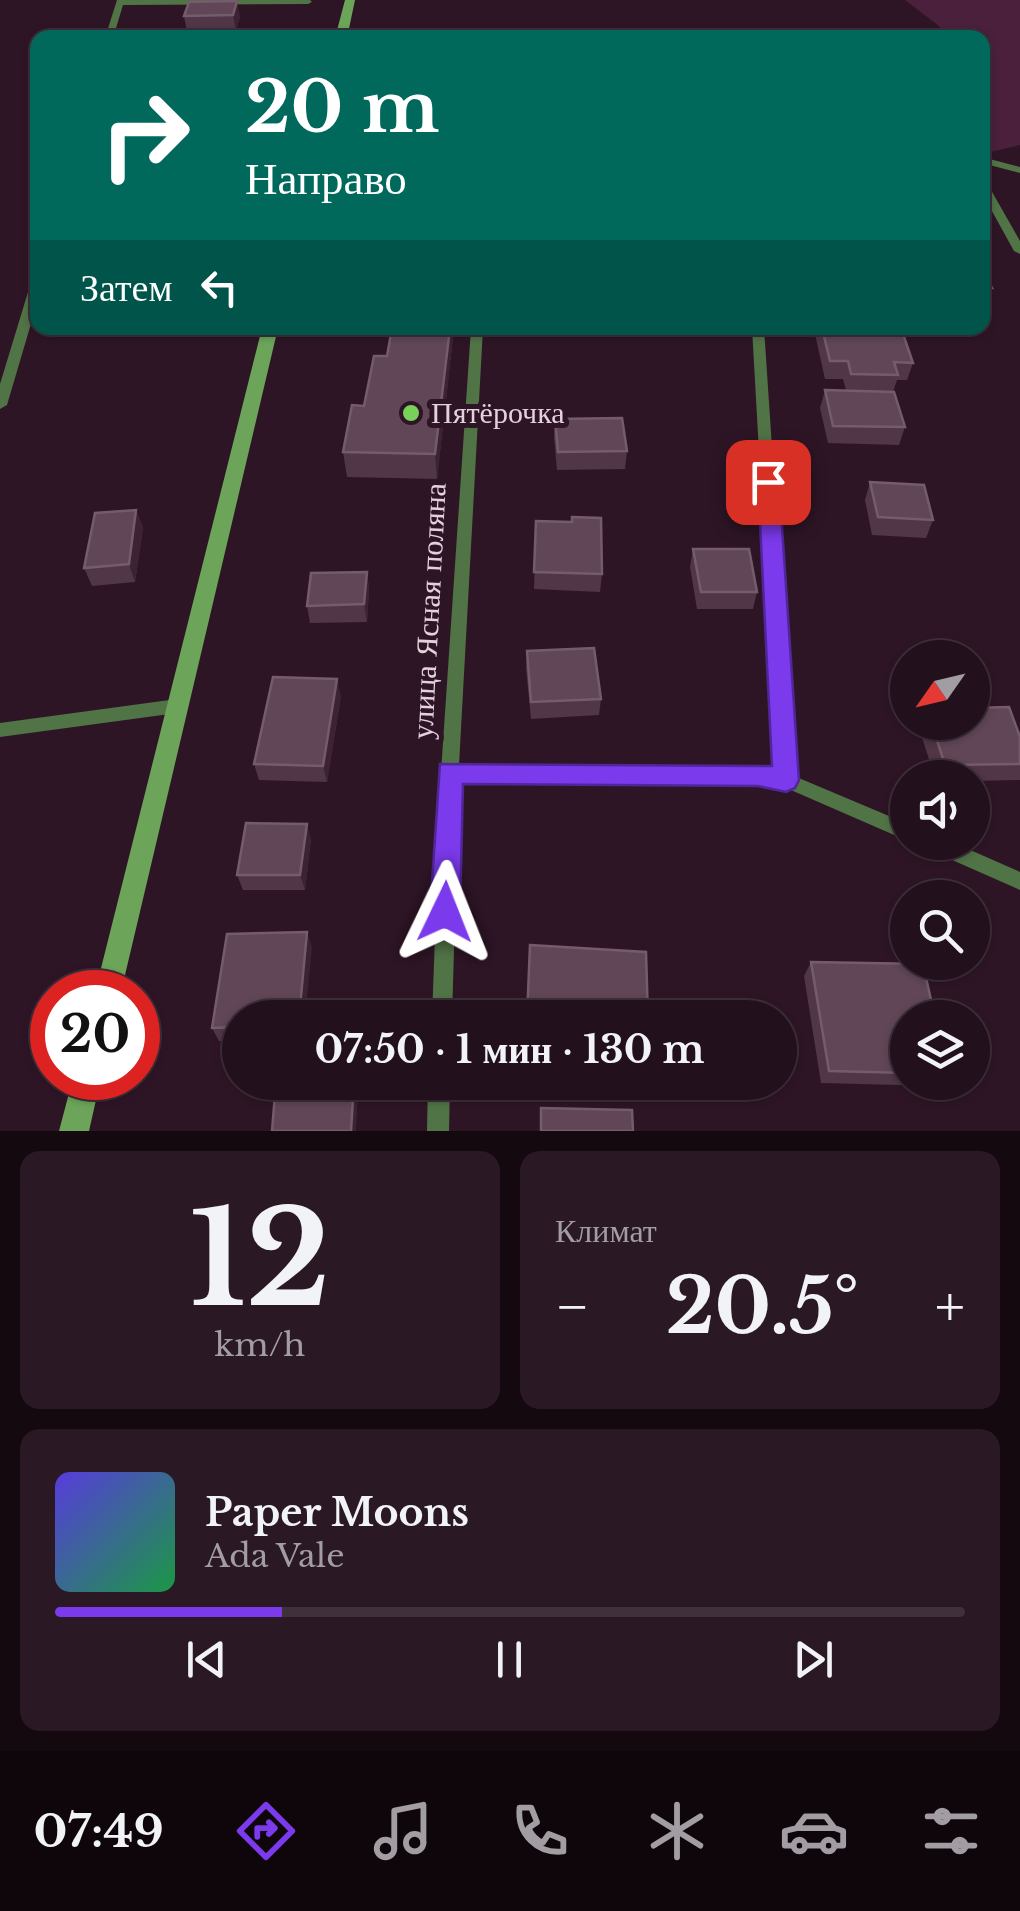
<!DOCTYPE html>
<html lang="ru">
<head>
<meta charset="utf-8">
<style>
	:root { --surface:#22101c; --page:#2a1925; --text:#f1f3f6; --muted:#a29da3; --line:#3f303b; --accent:#7c3aed }
	body { margin:0; font-family:"Libre Baskerville",serif; background:var(--page); color:var(--text); height:100vh; display:flex; flex-direction:column; font-size:38px; white-space:nowrap }
	* { box-sizing:border-box; margin:0 }
	p { font-size:32px; color:var(--muted) }
	.icon { flex:none; width:55px; height:55px; fill:none; stroke:currentColor; stroke-width:2; stroke-linecap:round; stroke-linejoin:round }
	.map { position:relative; height:1131px; overflow:hidden }
	.details { display:flex; flex-direction:column; gap:20px; padding:20px; background:#13090f; flex:1 }
	.details>* { flex:none }
	.banner { position:absolute; left:30px; top:30px; width:960px; height:305px; border-radius:20px; box-shadow:0 2px 8px #0004,0 0 0 2px var(--line); background:#00695c; color:#fff; overflow:hidden }
	.needle { width:65px; rotate:236deg }
	.tools { position:absolute; left:890px; top:640px; display:grid; gap:20px }
	.tools a { display:grid; place-items:center; width:100px; height:100px; border-radius:50%; background:var(--surface); box-shadow:0 2px 8px #0004,0 0 0 2px var(--line); font-size:50px }
	.speed { position:absolute; left:30px; top:970px; display:flex; gap:20px; font-size:50px; font-weight:700; text-align:center }
	.speed>* { display:grid; place-content:center; width:130px; height:130px; border-radius:50%; background:var(--surface); box-shadow:0 2px 8px #0004,0 0 0 2px var(--line); line-height:1 }
	.speed .limit { border:15px solid #d22; background:#fff; color:#111 }
	.pin { position:absolute; display:grid; place-items:center; width:85px; height:85px; color:#fff; margin:-42px; border-radius:20px; box-shadow:0 5px 15px #0006 }
	.me { position:absolute; width:110px; margin:-55px; rotate:2deg; stroke-linejoin:round; filter:drop-shadow(0 0 8px #0008) }
	.turn { display:flex; align-items:center; gap:35px; height:210px; padding:0 50px; font-size:45px }
	.turn .icon { width:130px; height:130px; stroke-width:2.5 }
	.turn b { display:block; font-size:70px; line-height:85px }
	.then { display:flex; align-items:center; height:95px; padding:0 50px; background:#0003; gap:20px; font-size:38px }
	.big { font-size:75px; font-weight:800; line-height:1.1 }
	.details .widget { flex:1; display:flex; flex-direction:column; justify-content:center; gap:15px; min-width:0; padding:0 35px; border-radius:20px; background:var(--page) }
	.details .dial { align-items:center; gap:0 }
	.dial b { font-size:130px; line-height:1 }
	.song { display:flex; align-items:center; gap:30px }
	.cover { width:120px; height:120px; border-radius:15px; background:linear-gradient(135deg,hsl(250 70% 55%),hsl(140 70% 35%)) }
	.played { height:10px; border-radius:5px; background:linear-gradient(90deg,var(--accent) 25%,var(--line) 25%) }
	.keys { display:flex; justify-content:space-around; direction:ltr }
	.heat { display:flex; justify-content:space-between; align-items:center; font-size:55px; direction:ltr }
	.details .tiles { flex:1; display:grid; gap:20px; grid-template-columns:1fr 1fr }
	.widget:last-child { grid-column:span 2 }
	.trip { position:absolute; left:222px; top:1000px; width:575px; height:100px; border-radius:50px; background:var(--surface); box-shadow:0 2px 8px #0004,0 0 0 2px var(--line); font-weight:800; line-height:100px; text-align:center }
	.tabs { display:flex; height:160px; justify-content:space-around; align-items:center; background:#0e060b; color:var(--muted) }
	.tabs .icon { width:70px; height:70px }
	.tabs .active { color:var(--accent) }
	.tabs b { font-size:45px; color:var(--text) }
	.map>svg:first-child { display:block }
	.green { fill:#4a203d }
	.lines { fill:none; stroke-linecap:round; stroke-linejoin:round }
	.lane { fill:#517446; fill-rule:evenodd }
	.secondary { fill:#6ca559; fill-rule:evenodd }
	.wall { fill:#503647 }
	.shaded-wall { fill:#3c2233 }
	.building { fill:#604657; stroke:#745c6c; stroke-width:2.5 }
	.route { fill:#7c3aed; stroke:#51269a; stroke-width:2.5 }
	.poi-dot { fill:#78d158; stroke:#2e1526; stroke-width:4 }
	.labels { text-anchor:middle; stroke-width:10; stroke-linejoin:round; paint-order:stroke }
	.poi-label { font-size:30px; fill:#e3d1dc; stroke:#2e1526; text-anchor:start }
	.street-label { font-size:30px; fill:#e3d1dc; stroke:#2e1526 }
</style>
</head>
<body>
<div class="map">
<svg width="1020" height="1131" viewBox="0 0 1020 1131">
	<rect width="100%" height="100%" fill="#2e1526"/>
	<path class="green" d="M905,0H1020V145L983,154L982,38L945,37L939,26Z"/>
	<g class="lines">
		<path class="lane" d="M117,0H310L312,2L308,4L123,5L113,38H105Z
			M982,157L1020,167V173L982,163Z
			M982,180L987,183L1020,241V254L1014,251L982,193Z
			M38,276V300L7,405L0,409V384L32,279Z
			M471,328H483L459,765L758,767L777,771L752,328H764L794,776L908,824V841L784,787L758,783L459,780L452,1018H432L441,772Z
			M177,699L183,701L185,706L183,711L177,713L0,737V723Z
			M922,842H952L1020,872V890L925,848Z
			M428,1082H450L449,1131H427Z"/>
		<path class="secondary" d="M345,0H355L347,38H335Z
			M262,328H278L121,992H95Z
			M73,1078H101L89,1131H59Z"/>
	</g>
	<path class="wall" d="M184,16H240L236,31L187,32Z
		M982,270L992,288L985,305H982Z
		M392,328H454L437,479L347,477L343,452L387,356Z
		M816,328H901L913,363L907,380H897L893,392L905,427L899,445L828,443L820,408L825,390H846L843,379H825L815,334Z
		M555,419L627,451L625,469L557,470L554,437Z
		M870,482L933,520L926,538L872,535L865,500Z
		M136,510L143,528L135,582L92,586L84,568Z
		M536,521L602,574L600,592L534,589Z
		M693,549L757,592L753,609H697L690,567Z
		M367,572L369,589L367,622L310,623L307,606Z
		M527,651L601,699L599,715L531,719L526,668Z
		M341,696L327,782L259,780L254,764Z
		M919,722H972L1020,737V780L972,781V778H935L918,725Z
		M311,839L305,890H243L237,875Z
		M312,947L240,1018V1040L219,1041L212,1028Z
		M811,962L908,1018V1082H941L937,1086L821,1083L804,976Z"/>
	<path class="shaded-wall" d="M237,1L240,16L236,31L233,15Z
		M450,328H454L437,479L435,454Z
		M136,510L143,528L135,582L129,564Z
		M367,572L369,589L367,622L364,604Z
		M337,679L341,696L327,782L323,766Z
		M307,824L311,839L305,890L300,875Z
		M307,932L312,947L305,1018H299Z
		M354,1082H355L358,1089L356,1131H351Z"/>
	<path class="building" d="M237,1L233,15L184,16L189,2Z
		M982,270L992,288H982Z
		M392,328H450L435,454L343,452L352,405L364,406L374,356H387Z
		M822,328H901L913,363L894,362L898,375L851,374L848,361H830Z
		M825,390L894,392L905,427L833,426Z
		M622,418L627,451L558,452L555,419Z
		M870,482L924,485L933,520L878,517Z
		M136,510L129,564L84,568L95,513Z
		M572,517L601,518L602,574L534,572L536,521L572,522Z
		M693,549H749L757,592H701Z
		M367,572L364,604L307,606L311,573Z
		M594,648L601,699L531,702L527,651Z
		M273,677L337,679L323,766L254,764Z
		M1009,707L1020,737V764L945,765L931,722H972V708Z
		M246,823L307,824L300,875H237Z
		M307,932L299,1018H240V1027L212,1028L227,934Z
		M530,945L646,952L648,1018H527Z
		M811,962L923,964L935,1018H908V1073L829,1071Z
		M276,1082H354L351,1131H272Z
		M541,1108L632,1110L633,1131H541Z"/>
	<path class="route" d="M768,475L779,482L799,780L795,788L786,792L758,786L463,784L460,912L455,922L445,926L435,922L430,912L440,764L772,766L758,482Z"/>
	<circle class="poi-dot" cx="411" cy="413" r="10"/>
	<g class="labels">
		<g class="poi-label">
			<text x="431" y="423">Пятёрочка</text>
		</g>
		<g class="street-label">
			<text transform="translate(429 611) rotate(-87)" y="10">улица Ясная поляна</text>
		</g>
	</g>
</svg>
<div class="tools">
<a><svg class="needle" viewBox="-14 -14 28 28"><path d="M0-13l5 13h-10z" fill="#e53935"/><path d="M0 13l5-13h-10z" fill="#a29da3"/></svg></a>
<a><svg class="icon" aria-label="sound" viewBox="0 0 24 24"><path d="M4 9h4l5-4v14l-5-4H4zM17 9q2 3 0 6"/></svg></a>
<a><svg class="icon" aria-label="search" viewBox="0 0 24 24"><circle cx="10" cy="10" r="6"/><path d="M15 15l6 6"/></svg></a>
<a><svg class="icon" aria-label="layers" viewBox="0 0 24 24"><path d="M12 4l9 5-9 5-9-5zM3 14l9 5 9-5"/></svg></a>
</div>
<div class="speed"><div class="limit">20</div></div>
<div class="pin" style="left:768px;top:482px;background:#d93025"><svg class="icon" aria-label="arrive" viewBox="0 0 24 24"><path d="M6 21V4h12l-3 4 3 4H6"/></svg></div>
<svg class="me" style="left:445px;top:912px" viewBox="-20 -20 40 40"><path d="M0-17L14 15 0 8-14 15z" fill="#7c3aed" stroke="#fff" stroke-width="4"/></svg>
<div class="trip">07:50 · 1 мин · 130 m</div>
<div class="banner">
<div class="turn"><svg class="icon" aria-label="right" viewBox="0 0 24 24"><path d="M7 20v-9h11M14 6l5 5-5 5"/></svg><div><b>20 m</b>Направо</div></div>
<div class="then">Затем<svg class="icon" aria-label="left" viewBox="0 0 24 24"><path d="M17 20v-9H6M10 6l-5 5 5 5"/></svg></div>
</div>
</div>
<section class="details">
<div class="tiles">
<div class="widget dial"><b>12</b><p>km/h</p></div>
<div class="widget"><p>Климат</p>
<div class="heat"><a>−</a><b class="big">20.5°</b><a>+</a></div>
</div>
<div class="widget">
<div class="song"><i class="cover"></i><div><b>Paper Moons</b><p>Ada Vale</p></div></div>
<div class="played"></div>
<div class="keys"><svg class="icon" aria-label="previous" viewBox="0 0 24 24"><path d="M18 5L8 12l10 7zM5 5v14"/></svg><svg class="icon" aria-label="pause" viewBox="0 0 24 24"><path d="M8 5v14M16 5v14"/></svg><svg class="icon" aria-label="next" viewBox="0 0 24 24"><path d="M6 5l10 7-10 7zM19 5v14"/></svg></div>
</div>
</div>
</section>
<nav class="tabs">
<b>07:49</b>
<svg class="icon active" aria-label="directions" viewBox="0 0 24 24"><path d="M12 3l9 9-9 9-9-9zM9 14v-3h6M13 9l2 2-2 2"/></svg>
<svg class="icon" aria-label="music" viewBox="0 0 24 24"><path d="M9 18V5l10-2v13"/><circle cx="6" cy="18" r="3"/><circle cx="16" cy="16" r="3"/></svg>
<svg class="icon" aria-label="phone" viewBox="0 0 24 24"><path d="M5 4h4l2 5-3 2q2 4 5 5l2-3 5 2v4C11 20 4 13 5 4z"/></svg>
<svg class="icon" aria-label="climate" viewBox="0 0 24 24"><path d="M12 3v18M4 7l16 10M4 17L20 7"/></svg>
<svg class="icon" aria-label="car" viewBox="0 0 24 24"><path d="M5 17H2v-5l4-1 3-4h7l3 4 3 1v5h-3M9 17h6M6 11h13"/><circle cx="7" cy="17" r="2"/><circle cx="17" cy="17" r="2"/></svg>
<svg class="icon" aria-label="filters" viewBox="0 0 24 24"><path d="M4 7h16M4 17h16"/><circle cx="9" cy="7" r="2"/><circle cx="15" cy="17" r="2"/></svg>
</nav>
</body>
</html>
